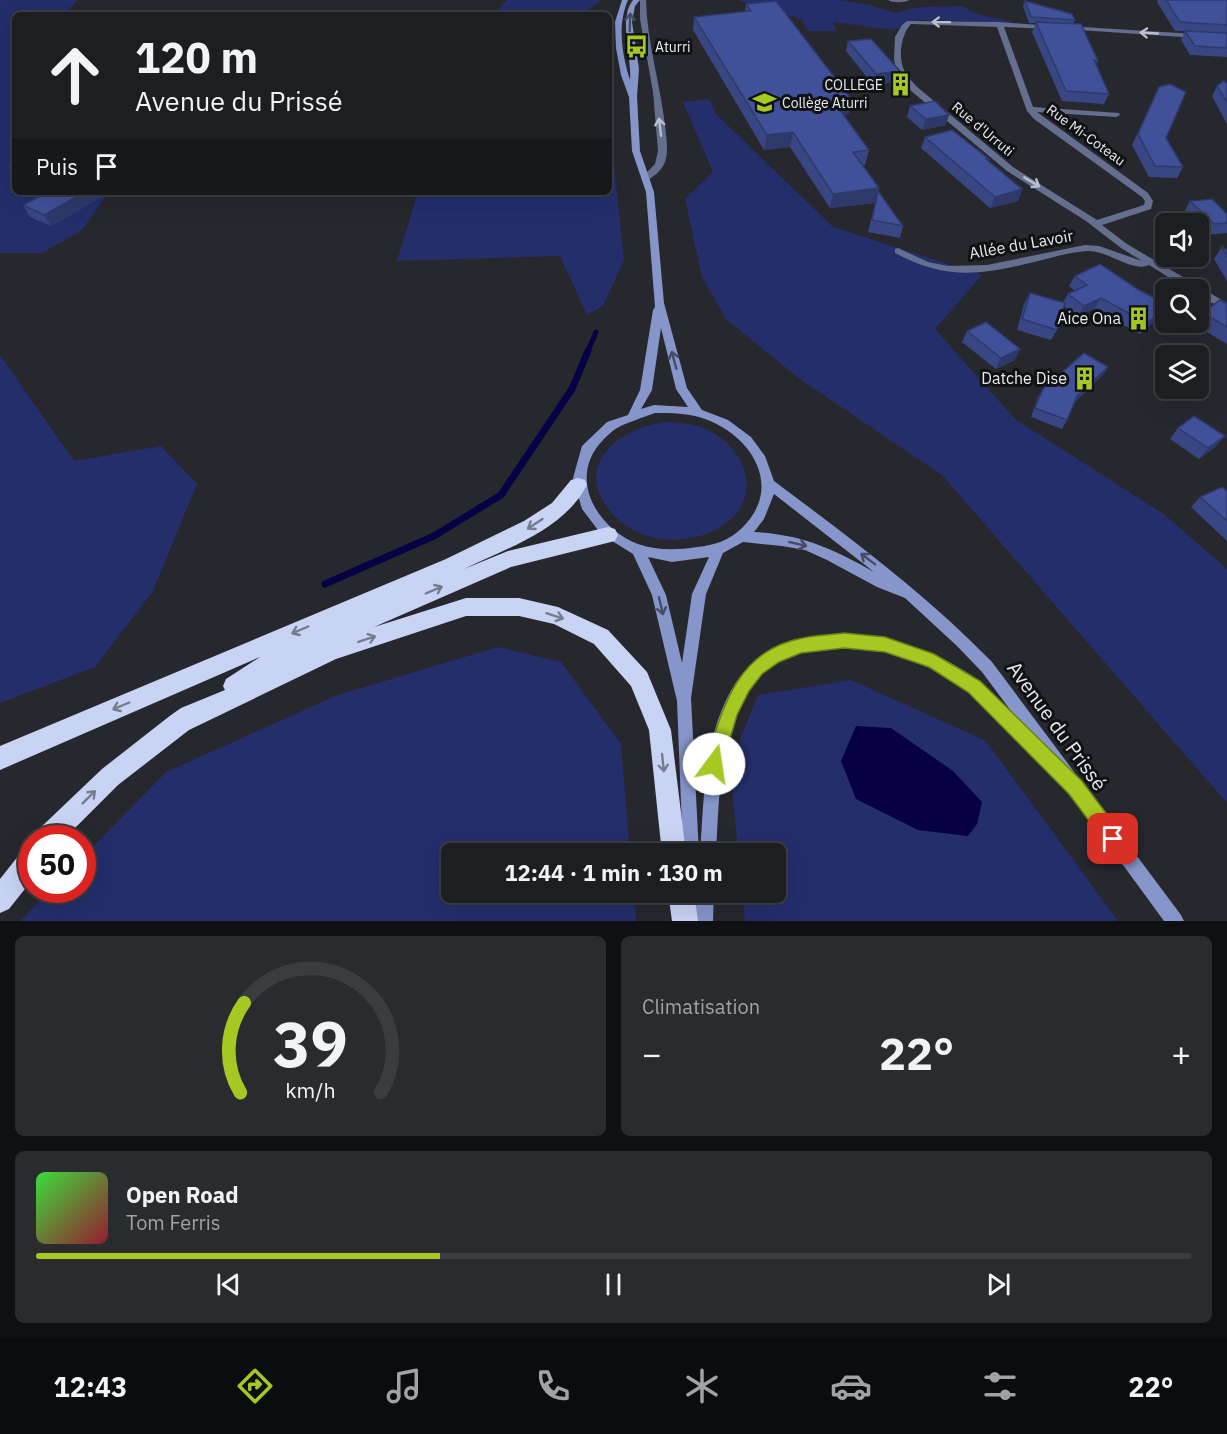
<!DOCTYPE html>
<html lang="fr">
<head>
<meta charset="utf-8">
<style>
	:root { --surface:#1c1e22; --page:#292b2f; --text:#f1f3f6; --muted:#a0a2a5; --line:#3a3c40; --accent:#a5c822 }
	body { margin:0; font-family:"IBM Plex Sans",sans-serif; background:var(--page); color:var(--text); height:100vh; display:flex; flex-direction:column; font-size:22px; white-space:nowrap }
	* { box-sizing:border-box; margin:0 }
	p { font-size:20px; color:var(--muted) }
	.icon { flex:none; width:33px; height:33px; fill:none; stroke:currentColor; stroke-width:2; stroke-linecap:round; stroke-linejoin:round }
	.map { position:relative; height:921px; overflow:hidden }
	.details { display:flex; flex-direction:column; gap:15px; padding:15px; background:#0f1013; flex:1 }
	.details>* { flex:none }
	.hud { position:absolute; left:12px; top:12px; width:600px; height:183px; border-radius:9px; box-shadow:0 6px 24px #0002,0 0 0 2px var(--line); background:#1c1e22; color:var(--text); overflow:hidden }
	.tools { position:absolute; left:1155px; top:213px; display:grid; gap:12px }
	.tools a { display:grid; place-items:center; width:54px; height:54px; border-radius:9px; background:var(--surface); box-shadow:0 6px 24px #0002,0 0 0 2px var(--line); font-size:30px }
	.speed { position:absolute; left:18px; top:825px; display:flex; gap:12px; font-size:30px; font-weight:700; text-align:center }
	.speed>* { display:grid; place-content:center; width:78px; height:78px; border-radius:50%; background:var(--surface); box-shadow:0 6px 24px #0002,0 0 0 2px var(--line); line-height:1 }
	.speed .limit { border:9px solid #d22; background:#fff; color:#111 }
	.pin { position:absolute; display:grid; place-items:center; width:51px; height:51px; color:#fff; margin:-26px; border-radius:12px; box-shadow:0 3px 9px #0006 }
	.me { position:absolute; width:66px; margin:-33px; rotate:14deg; stroke-linejoin:round; filter:drop-shadow(0 0 4px #0008) }
	.turn { display:flex; align-items:center; gap:21px; height:126px; padding:0 24px; font-size:27px }
	.turn .icon { width:78px; height:78px; stroke-width:2.5 }
	.turn b { display:block; font-size:42px; line-height:51px }
	.then { display:flex; align-items:center; height:57px; padding:0 24px; background:#0003; gap:12px; font-size:22px }
	.big { font-size:45px; font-weight:700; line-height:1.1 }
	.details .widget { flex:1; display:flex; flex-direction:column; justify-content:center; gap:9px; min-width:0; padding:0 21px; border-radius:9px; background:var(--page) }
	.details .dial { align-items:center; gap:0 }
	.dial svg { height:156px; overflow:visible; fill:none; stroke:var(--line); stroke-width:7; stroke-linecap:round; text-anchor:middle }
	.dial text { fill:var(--text); stroke:none }
	.song { display:flex; align-items:center; gap:18px }
	.cover { width:72px; height:72px; border-radius:9px; background:linear-gradient(135deg,hsl(120 70% 55%),hsl(350 70% 35%)) }
	.played { height:6px; border-radius:3px; background:linear-gradient(90deg,var(--accent) 35%,var(--line) 35%) }
	.keys { display:flex; justify-content:space-around; direction:ltr }
	.heat { display:flex; justify-content:space-between; align-items:center; font-size:33px; direction:ltr }
	.details .tiles { flex:1; display:grid; gap:15px; grid-template-columns:1fr 1fr }
	.widget:last-child { grid-column:span 2 }
	.trip { position:absolute; left:441px; top:843px; width:345px; height:60px; border-radius:9px; background:var(--surface); box-shadow:0 6px 24px #0002,0 0 0 2px var(--line); font-weight:700; line-height:60px; text-align:center }
	.tabs { display:flex; height:96px; justify-content:space-around; align-items:center; background:#0b0c0e; color:var(--muted) }
	.tabs .icon { width:42px; height:42px }
	.tabs .selected { color:var(--accent) }
	.tabs b { font-size:27px; color:var(--text) }
	.map>svg:first-child { display:block }
	.green { fill:#232e6b }
	.water { fill:#070044 }
	.lines { fill:none; stroke-linecap:round; stroke-linejoin:round }
	.stream-far1 { stroke:#070044; stroke-width:5 }
	.stream { stroke:#070044; stroke-width:7 }
	.street { fill:#646e8f; fill-rule:evenodd }
	.secondary { fill:#8695ca; fill-rule:evenodd }
	.highway { fill:#c9d3f4; fill-rule:evenodd }
	.wall { fill:#384684 }
	.shaded-wall { fill:#2e396b }
	.building { fill:#415199; stroke:#2e396b; stroke-width:1.5 }
	.oneway { stroke:#454c65 }
	.oneway2 { stroke:#babfcd }
	.oneway3 { stroke:#767c8f }
	.route { fill:#a5c822; stroke:#6b8216; stroke-width:1.5 }
	.labels { text-anchor:middle; stroke-width:6; stroke-linejoin:round; paint-order:stroke }
	.far-poi-label { font-size:14px; fill:#e8eaee; stroke:#101113; text-anchor:start }
	.far-street-label { font-size:14px; fill:#e8eaee; stroke:#101113 }
	.street-label { font-size:16px; fill:#e8eaee; stroke:#101113 }
	.poi-label { font-size:16px; fill:#e8eaee; stroke:#101113; text-anchor:end }
	.near-street-label { font-size:20px; fill:#e8eaee; stroke:#101113 }
</style>
</head>
<body>
<div class="map">
<svg width="1227" height="921" viewBox="0 0 1227 921">
	<rect width="100%" height="100%" fill="#26282e"/>
	<path class="green" d="M0,0H77L68,11L70,15H15V192H109L82,230L42,253H0Z
		M507,0H601L581,15H500L498,9Z
		M737,0H840L870,5L894,13L920,7L962,6L977,14L1016,23L920,20L893,30L833,22L836,31H808L801,19Z
		M709,99L716,114L833,227L982,275L935,329L1015,419L1165,515L1227,569V803L942,475L801,380L726,319L702,277L685,199L713,172L683,102Z
		M609,115L624,260L603,306L587,315L560,256L397,261L418,192H609Z
		M0,355L74,461L161,446L197,484L153,591L95,667L0,703Z
		M666,422C681,422 696,424 710,431C744,448 762,492 730,520C697,549 638,546 610,511C572,465 620,427 666,422Z
		M498,647L561,662L621,744L630,853L452,854V892L634,893L636,921H20L51,890H82L83,857L166,772L338,695Z
		M851,680L986,741L1118,921H745L742,893L776,892V854L738,853L730,764L758,695Z"/>
	<path class="water" d="M856,726L891,728L953,771L982,802L977,824L968,836L918,830L856,799L841,761Z"/>
	<g class="lines">
		<path class="stream-far1" d="M587,353L596,332"/>
		<path class="stream" d="M325,584L434,536L501,495L572,389L588,351"/>
		<path class="street" d="M640,0H646C647,42 660,83 665,125C666,136 669,151 665,162C662,170 653,178 645,181L641,178L655,164L658,151L653,92L640,19Z
			M888,0H909C905,3 892,3 888,0Z
			M907,21L999,22L1051,26L1052,27L1049,29L1004,27L1033,107L1119,113L1120,115L1116,117L1037,112L1148,193L1153,201L1151,209L1102,225L1127,244L1227,303V310L1198,296V290H1189L1149,265C1133,273 1107,250 1088,251C1071,252 1054,257 1038,261C982,275 948,281 895,253V249L898,248L928,262L948,266L987,265L1085,245L1099,246L1142,261L1121,248L1086,221L1007,171L910,90L896,70L894,59L895,37L902,25ZM911,24L997,27L1027,111L1034,119L1142,197L1145,201L1144,205L1097,220L1013,167L916,86C912,81 907,76 904,70C898,57 901,34 911,24Z
			M1066,26L1227,36V40L1064,29L1063,28Z"/>
		<path class="secondary" d="M622,0H628C617,25 622,55 630,80C632,57 618,19 633,0H640L635,6L632,22L639,69L637,97L640,151L654,192L664,303L687,388L702,410L728,420L751,437L765,456L774,481C850,538 926,594 992,662L1181,915L1184,921H1164L1052,768L1049,769L1044,766C1027,750 1012,734 996,718C986,708 977,697 966,689C910,648 788,616 746,694C719,742 719,800 716,854H700C704,796 704,730 737,681C750,662 770,649 792,642C855,623 925,642 978,680C991,690 1002,704 1014,715L982,672L957,646L905,598L877,587L827,560L805,550L782,546L743,542L723,553L706,594L691,698L699,854H683L677,701L652,595L633,554L601,534L582,509L573,478L582,446L607,422L628,415L640,390L653,310L655,307L646,192L632,151L629,97L621,75L616,48L615,22ZM661,328L676,389L688,407L654,405L641,409L652,390ZM655,413C671,413 689,413 705,419C752,436 784,487 742,528C728,541 715,545 697,547C677,550 658,551 638,544C596,528 567,477 603,440C607,436 612,431 617,428C628,422 642,418 655,413ZM774,494L874,572C831,548 803,535 754,532L764,519ZM648,557L672,562L709,557L692,594L682,663L666,595Z
			M697,892H714L713,921H695Z"/>
		<path class="highway" d="M578,478L585,480L587,485C564,530 507,548 464,569L508,551L608,527L615,529L618,535L615,541L511,567L374,627L466,598H519L558,607L608,630L647,672L671,730L686,854H662L649,730L631,686L594,644L554,624L519,616H466L336,659L189,730L118,785L65,838H36L39,829L102,769L171,715L181,708L225,690L223,686L226,679L260,657L0,770V746L446,559L524,521L552,503L571,480Z
			M32,847V880L9,909L0,913V879L23,850Z
			M668,892H694L698,921H672Z"/>
	</g>
	<path class="wall" d="M1158,0H1227V57L1190,55L1181,40L1185,31H1175L1157,2Z
		M1025,1L1075,20L1073,24L1098,61L1096,64L1109,94L1104,104L1062,101L1032,32L1036,23H1029L1023,6Z
		M746,4L849,114L843,115L869,150L865,165H863L879,188L875,203L830,208L790,147L764,150L693,30L694,17L745,12Z
		M848,41L897,82L873,85L846,51Z
		M1227,84V124L1212,96L1217,86Z
		M1159,87L1166,138L1183,167L1177,178L1149,177L1132,145Z
		M910,106L946,125L922,130L907,117Z
		M925,137L989,159L988,161L1022,189L1018,201L990,208L921,148Z
		M15,164V178L9,167Z
		M878,191L903,226L900,238L868,232Z
		M43,192H106L107,194L51,226L30,217L23,205L45,193Z
		M1190,201L1227,214V233L1207,235L1198,226V224H1196L1184,212Z
		M1222,247L1227,250V281L1214,259Z
		M1075,276L1161,315L1140,334L1094,309L1078,316L1064,306L1057,330L1051,340L1017,330L1024,304L1030,293L1063,302L1068,294L1075,291L1069,286Z
		M1227,304V344L1195,325L1197,322H1198V320L1203,313Z
		M967,331L1015,360L996,369L962,342Z
		M1103,375L1075,402L1067,420L1062,429L1031,417L1038,397L1043,389Z
		M1178,428L1225,436L1215,447L1199,459L1170,439Z
		M1227,491V541L1191,507L1200,497Z"/>
	<path class="shaded-wall" d="M900,71L897,82L873,85L876,74Z
		M852,100L849,114L831,116L834,102Z
		M949,115L946,125L922,130L926,119Z
		M793,132L790,147L764,150L767,135Z
		M879,188L875,203L830,208L833,194Z
		M1022,189L1018,201L990,208L995,197Z
		M85,192H106L107,194L51,226L44,215Z
		M1101,298L1094,309L1078,316L1084,306Z
		M1166,307L1161,315L1140,334L1147,323Z
		M1020,349L1015,360L996,369L1001,358Z
		M1108,367L1103,375L1071,405L1077,396Z
		M1225,436L1215,447L1199,459L1208,448Z"/>
	<path class="building" d="M1166,0H1227V25L1180,22Z
		M776,1L852,100L834,102L869,150L853,152L879,188L833,194L793,132L767,135L694,17L751,11L746,4Z
		M1025,1L1072,14L1075,20L1031,17Z
		M1036,22L1081,24L1098,61L1094,60L1109,94L1066,91Z
		M1185,31L1227,33V48L1195,46Z
		M871,39L900,71L876,74L848,41Z
		M1224,81L1227,84V102L1217,86Z
		M1170,84L1186,92L1166,138L1183,167L1155,166L1138,134L1159,87Z
		M935,101L949,115L926,119L910,106Z
		M952,130L989,159H986L1022,189L995,197L925,137Z
		M15,164V171L9,167Z
		M878,191L903,226L872,220Z
		M48,192H85L44,215L23,205Z
		M1212,199L1227,214V223L1214,224L1190,201Z
		M1222,247L1227,250V256Z
		M1100,264L1139,290L1166,304V307L1147,323L1101,298L1084,306L1068,294L1087,285L1075,276Z
		M1030,293L1065,303L1057,330L1022,319Z
		M1220,300L1227,304V327L1203,313Z
		M986,322L1020,349L1001,358L967,331Z
		M1084,353L1108,367L1077,396L1067,420L1035,408L1043,389Z
		M1194,416L1225,436L1208,448L1178,428Z
		M1222,487L1227,491V521L1200,497Z"/>
	<defs><path id="oneway-shaft" d="M-6 0H5M1.5-3L5.5 0L1.5 3" fill="none" stroke-width="1.6" stroke-linecap="round" stroke-linejoin="round" transform="scale(1.5)"/></defs>
	<g class="oneway">
		<use href="#oneway-shaft" transform="translate(630 22) rotate(-88)"/>
		<use href="#oneway-shaft" transform="translate(674 360) rotate(-105)"/>
		<use href="#oneway-shaft" transform="translate(798 544) rotate(13)"/>
		<use href="#oneway-shaft" transform="translate(868 559) rotate(-143)"/>
		<use href="#oneway-shaft" transform="translate(661 606) rotate(77)"/>
	</g>
	<g class="oneway2">
		<use href="#oneway-shaft" transform="translate(941 22) rotate(-179)"/>
		<use href="#oneway-shaft" transform="translate(1149 33) rotate(-177)"/>
		<use href="#oneway-shaft" transform="translate(660 127) rotate(-97)"/>
		<use href="#oneway-shaft" transform="translate(1032 182) rotate(31)"/>
	</g>
	<g class="oneway3">
		<use href="#oneway-shaft" transform="translate(535 524) rotate(147)"/>
		<use href="#oneway-shaft" transform="translate(434 590) rotate(-23)"/>
		<use href="#oneway-shaft" transform="translate(555 616) rotate(18)"/>
		<use href="#oneway-shaft" transform="translate(300 630) rotate(157)"/>
		<use href="#oneway-shaft" transform="translate(367 639) rotate(-18)"/>
		<use href="#oneway-shaft" transform="translate(121 706) rotate(157)"/>
		<use href="#oneway-shaft" transform="translate(663 763) rotate(84)"/>
		<use href="#oneway-shaft" transform="translate(89 797) rotate(-45)"/>
	</g>
	<path class="route" d="M844,633L885,637L934,654L980,681L1082,781L1120,832L1123,839L1120,845L1113,848L1107,845L1069,794L968,692L929,667L885,652L844,648L801,653L779,662L762,674L749,691L737,715L721,770L714,773L708,770L706,764C722,709 736,650 803,638C816,635 830,635 844,633Z"/>
	<defs>
		<symbol id="bus-bare" viewBox="-9 -9 18 18"><path d="M-5-6H5V4H4V6H2V4H-2V6H-4V4H-5ZM-3.5-4V0h7V-4ZM-3.5 1.2v1.5H-2V1.2ZM2 1.2v1.5H3.5V1.2Z" fill="#a5c822" stroke="#101113" stroke-width="2.5" paint-order="stroke"/></symbol>
		<symbol id="building-bare" viewBox="-9 -9 18 18"><path d="M-4-6H4V6H1V3H-1V6H-4ZM-2.5-4.3h1.7v1.8h-1.7ZM.8-4.3h1.7v1.8H.8ZM-2.5-1h1.7V.8h-1.7ZM.8-1h1.7V.8H.8Z" fill="#a5c822" stroke="#101113" stroke-width="2.5" paint-order="stroke"/></symbol>
		<symbol id="school-bare" viewBox="-9 -9 18 18"><path d="M0-5L7-2L0 1L-7-2ZM-4 1L0 2.5L4 1V4Q0 6-4 4Z" fill="#a5c822" stroke="#101113" stroke-width="2.5" paint-order="stroke"/></symbol>
	</defs>
	<g fill-rule="evenodd">
		<use href="#bus-bare" x="620" y="30" width="33" height="33"/>
		<use href="#building-bare" x="884" y="68" width="33" height="33"/>
		<use href="#school-bare" x="748" y="86" width="33" height="33"/>
		<use href="#building-bare" x="1122" y="302" width="33" height="33"/>
		<use href="#building-bare" x="1068" y="362" width="33" height="33"/>
	</g>
	<g class="labels">
		<g class="far-poi-label">
			<text x="655" y="52">Aturri</text>
			<text x="883" y="90" text-anchor="end">COLLEGE</text>
			<text x="782" y="108">Collège Aturri</text>
		</g>
		<g class="far-street-label">
			<text transform="translate(983 129) rotate(40)" y="5">Rue d'Urruti</text>
			<text transform="translate(1086 135) rotate(36)" y="5">Rue Mi-Coteau</text>
		</g>
		<g class="street-label">
			<text transform="translate(1021 244) rotate(-10)" y="6">Allée du Lavoir</text>
		</g>
		<g class="poi-label">
			<text x="1121" y="324">Aice Ona</text>
			<text x="1067" y="384">Datche Dise</text>
		</g>
		<g class="near-street-label">
			<text transform="translate(1057 726) rotate(54)" y="7">Avenue du Prissé</text>
		</g>
	</g>
</svg>
<div class="tools">
<a><svg class="icon" aria-label="sound" viewBox="0 0 24 24"><path d="M4 9h4l5-4v14l-5-4H4zM17 9q2 3 0 6"/></svg></a>
<a><svg class="icon" aria-label="search" viewBox="0 0 24 24"><circle cx="10" cy="10" r="6"/><path d="M15 15l6 6"/></svg></a>
<a><svg class="icon" aria-label="layers" viewBox="0 0 24 24"><path d="M12 4l9 5-9 5-9-5zM3 14l9 5 9-5"/></svg></a>
</div>
<div class="speed"><div class="limit">50</div></div>
<div class="pin" style="left:1113px;top:839px;background:#d93025"><svg class="icon" aria-label="arrive" viewBox="0 0 24 24"><path d="M6 21V4h12l-3 4 3 4H6"/></svg></div>
<svg class="me" style="left:714px;top:764px" viewBox="-20 -20 40 40"><circle r="19" fill="#fff"/><path d="M0-13L10 11 0 6-10 11z" fill="#a5c822"/></svg>
<div class="trip">12:44 · 1 min · 130 m</div>
<div class="hud">
<div class="turn"><svg class="icon" aria-label="ahead" viewBox="0 0 24 24"><path d="M12 20V5M6 11l6-6 6 6"/></svg><div><b>120 m</b>Avenue du Prissé</div></div>
<div class="then">Puis<svg class="icon" aria-label="arrive" viewBox="0 0 24 24"><path d="M6 21V4h12l-3 4 3 4H6"/></svg></div>
</div>
</div>
<section class="details">
<div class="tiles">
<div class="widget dial"><svg viewBox="0 0 100 80">
<path d="M14 69A42 42 0 1 1 86 69"/>
<path d="M14 69A42 42 0 0 1 16 23" stroke="#a5c822"/>
<text x="50" y="56" font-size="32" font-weight="700">39</text>
<text x="50" y="72" font-size="11">km/h</text>
</svg></div>
<div class="widget"><p>Climatisation</p>
<div class="heat"><a>−</a><b class="big">22°</b><a>+</a></div>
</div>
<div class="widget">
<div class="song"><i class="cover"></i><div><b>Open Road</b><p>Tom Ferris</p></div></div>
<div class="played"></div>
<div class="keys"><svg class="icon" aria-label="previous" viewBox="0 0 24 24"><path d="M18 5L8 12l10 7zM5 5v14"/></svg><svg class="icon" aria-label="pause" viewBox="0 0 24 24"><path d="M8 5v14M16 5v14"/></svg><svg class="icon" aria-label="next" viewBox="0 0 24 24"><path d="M6 5l10 7-10 7zM19 5v14"/></svg></div>
</div>
</div>
</section>
<nav class="tabs">
<b>12:43</b>
<svg class="icon selected" aria-label="directions" viewBox="0 0 24 24"><path d="M12 3l9 9-9 9-9-9zM9 14v-3h6M13 9l2 2-2 2"/></svg>
<svg class="icon" aria-label="music" viewBox="0 0 24 24"><path d="M9 18V5l10-2v13"/><circle cx="6" cy="18" r="3"/><circle cx="16" cy="16" r="3"/></svg>
<svg class="icon" aria-label="phone" viewBox="0 0 24 24"><path d="M5 4h4l2 5-3 2q2 4 5 5l2-3 5 2v4C11 20 4 13 5 4z"/></svg>
<svg class="icon" aria-label="climate" viewBox="0 0 24 24"><path d="M12 3v18M4 7l16 10M4 17L20 7"/></svg>
<svg class="icon" aria-label="car" viewBox="0 0 24 24"><path d="M5 17H2v-5l4-1 3-4h7l3 4 3 1v5h-3M9 17h6M6 11h13"/><circle cx="7" cy="17" r="2"/><circle cx="17" cy="17" r="2"/></svg>
<svg class="icon" aria-label="filters" viewBox="0 0 24 24"><path d="M4 7h16M4 17h16"/><circle cx="9" cy="7" r="2"/><circle cx="15" cy="17" r="2"/></svg>
<b>22°</b>
</nav>
</body>
</html>
